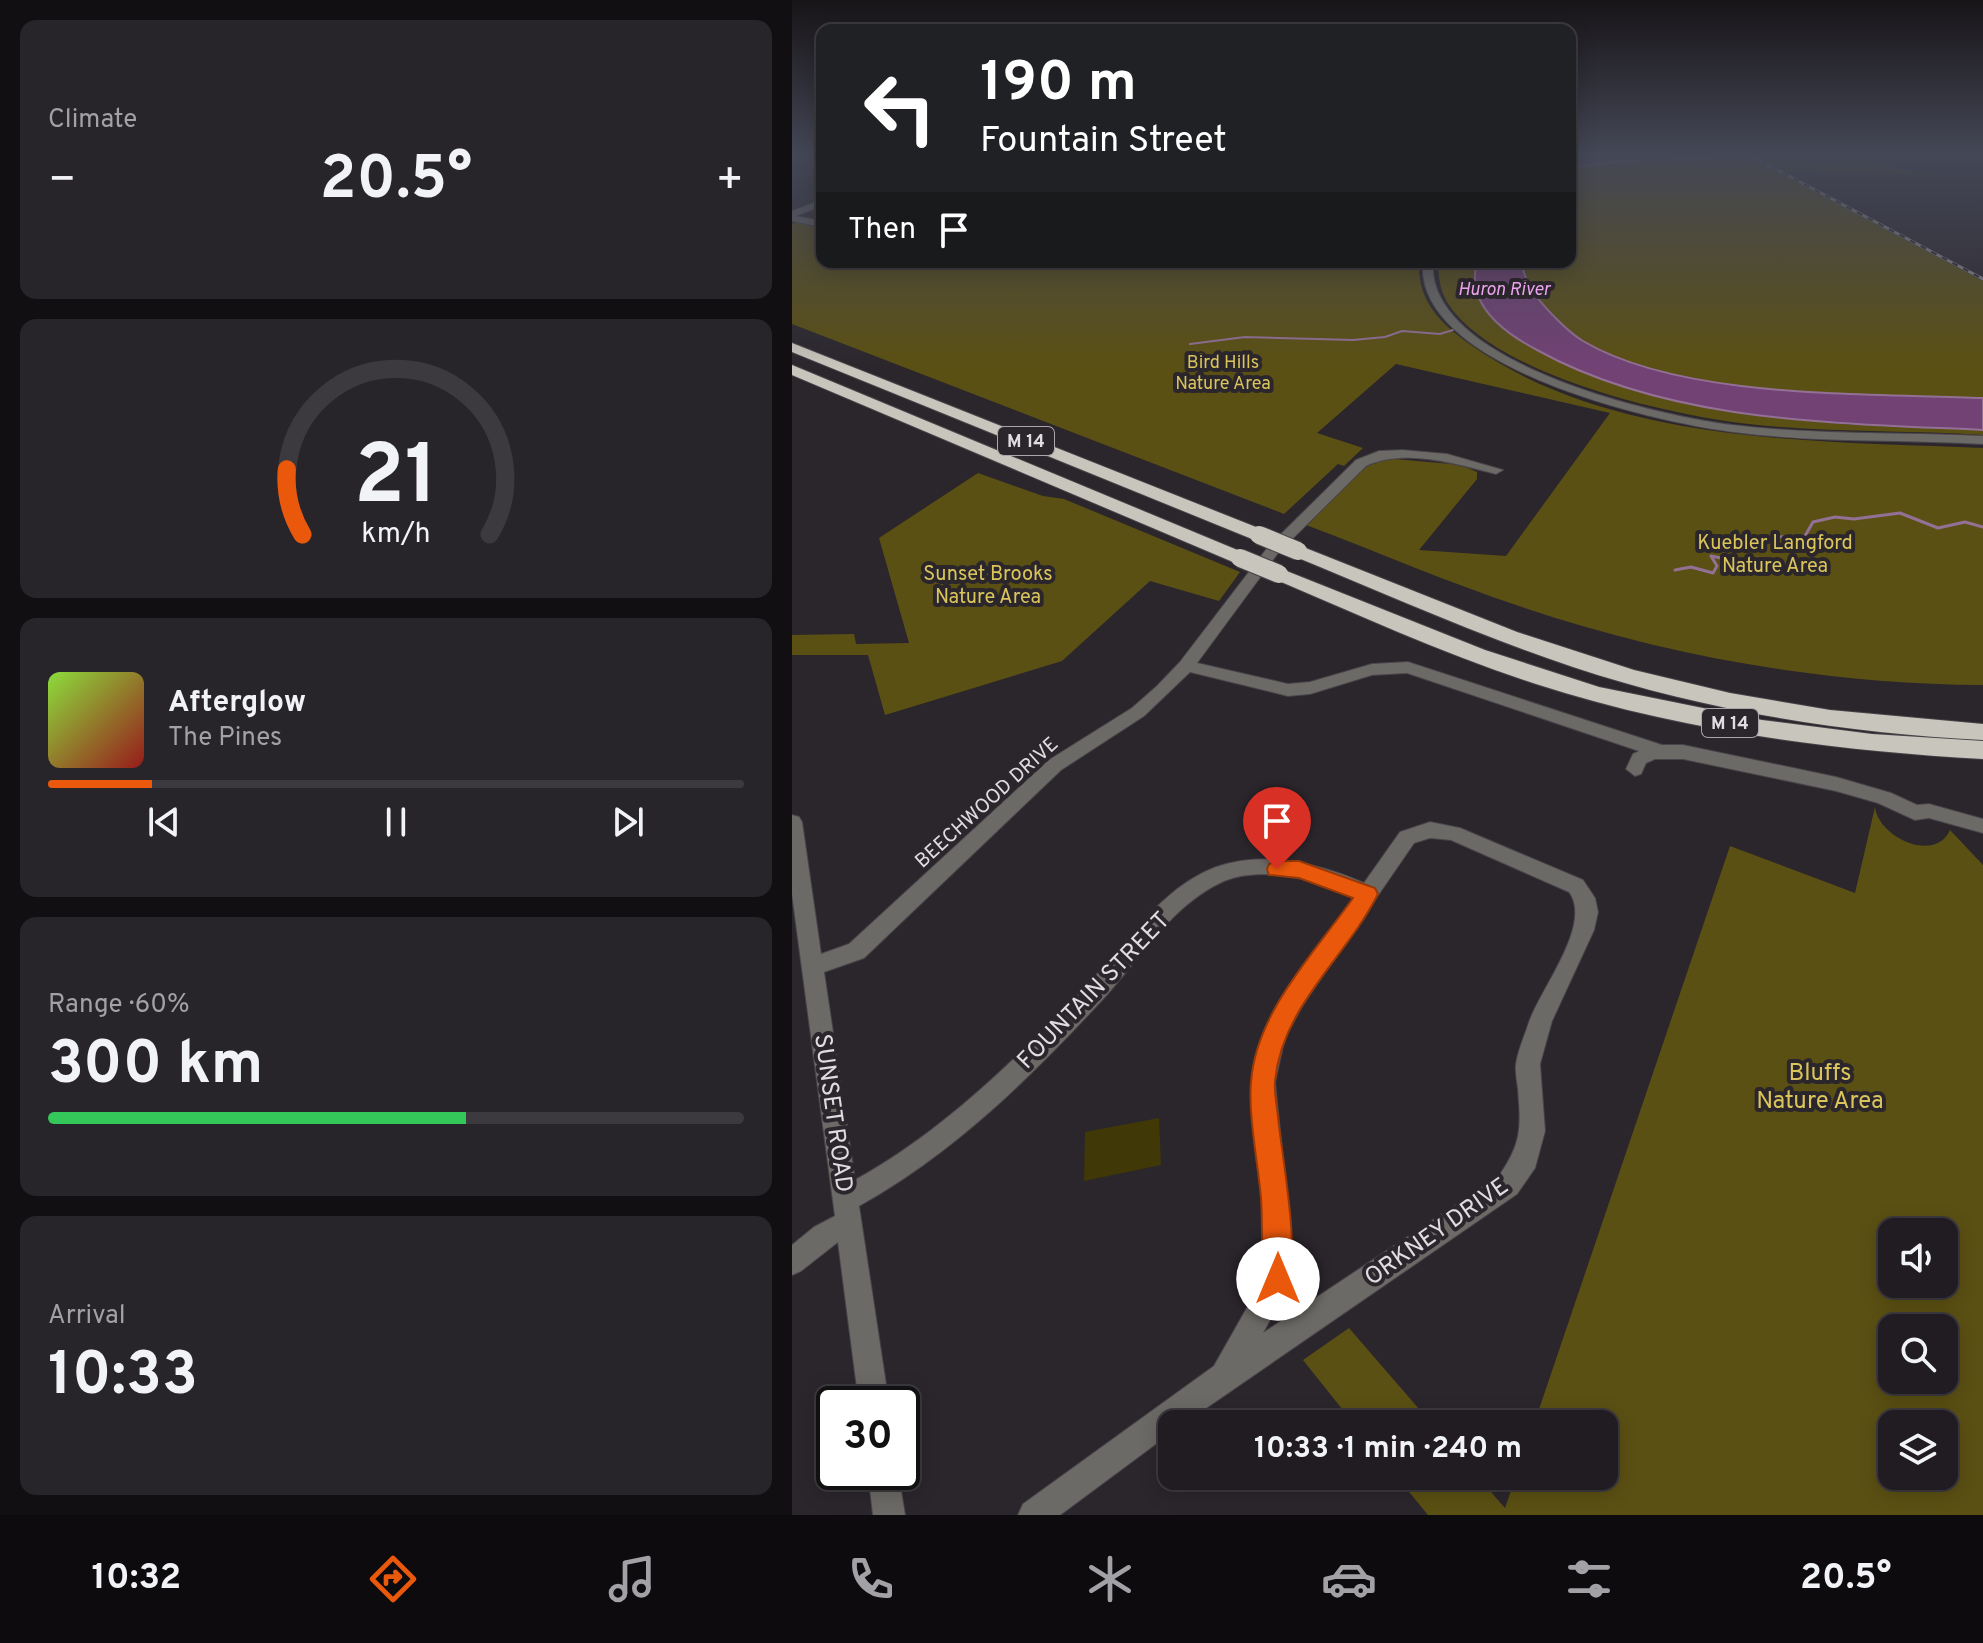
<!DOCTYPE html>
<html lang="en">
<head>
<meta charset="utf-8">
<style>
	:root { --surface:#201c21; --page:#28252a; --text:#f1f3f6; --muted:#a2a1a5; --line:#3d3a3f; --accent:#ea580c }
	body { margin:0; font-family:Overpass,sans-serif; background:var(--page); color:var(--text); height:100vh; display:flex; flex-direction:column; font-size:30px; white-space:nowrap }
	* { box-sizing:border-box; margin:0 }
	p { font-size:26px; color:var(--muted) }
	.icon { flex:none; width:44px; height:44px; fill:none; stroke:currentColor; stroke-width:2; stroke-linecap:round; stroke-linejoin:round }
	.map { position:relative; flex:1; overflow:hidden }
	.drawer { display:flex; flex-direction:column; gap:20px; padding:20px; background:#120f12; width:792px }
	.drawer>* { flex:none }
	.hud { position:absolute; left:24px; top:24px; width:760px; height:244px; border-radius:16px; box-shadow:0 4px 20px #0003,0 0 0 2px var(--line); background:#202124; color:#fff; overflow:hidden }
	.buttons { position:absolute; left:1086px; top:1218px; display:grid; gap:16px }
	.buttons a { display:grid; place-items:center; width:80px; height:80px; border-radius:16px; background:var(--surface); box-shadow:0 4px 20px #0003,0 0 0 2px var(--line); font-size:40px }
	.speed { position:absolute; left:24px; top:1386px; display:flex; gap:16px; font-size:40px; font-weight:700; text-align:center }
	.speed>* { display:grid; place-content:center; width:104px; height:104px; border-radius:50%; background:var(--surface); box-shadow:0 4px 20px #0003,0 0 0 2px var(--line); line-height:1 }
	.speed .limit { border:4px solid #111; border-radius:12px; background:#fff; color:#111 }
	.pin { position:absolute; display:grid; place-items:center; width:68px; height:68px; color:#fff; margin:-82px -34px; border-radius:50% 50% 50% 0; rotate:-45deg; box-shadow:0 0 8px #0007 }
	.pin .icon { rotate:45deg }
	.me { position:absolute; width:88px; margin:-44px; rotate:0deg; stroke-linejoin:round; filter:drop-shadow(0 0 6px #0008) }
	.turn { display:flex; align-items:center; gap:28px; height:168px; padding:0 32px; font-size:36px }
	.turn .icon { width:104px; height:104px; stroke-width:2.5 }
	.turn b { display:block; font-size:56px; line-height:68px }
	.then { display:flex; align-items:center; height:76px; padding:0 32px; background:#0003; gap:16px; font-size:30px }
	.big { font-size:60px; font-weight:700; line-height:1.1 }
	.drawer .tile { flex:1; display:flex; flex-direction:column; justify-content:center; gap:12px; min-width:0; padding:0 28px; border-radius:16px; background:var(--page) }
	.drawer .dial { align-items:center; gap:0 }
	.dial svg { height:208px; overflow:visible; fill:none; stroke:var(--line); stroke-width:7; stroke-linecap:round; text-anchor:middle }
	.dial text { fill:var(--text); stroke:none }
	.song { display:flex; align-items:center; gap:24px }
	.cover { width:96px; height:96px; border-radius:12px; background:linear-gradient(135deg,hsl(90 70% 55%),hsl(0 70% 35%)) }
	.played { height:8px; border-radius:4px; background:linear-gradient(90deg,var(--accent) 15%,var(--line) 15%) }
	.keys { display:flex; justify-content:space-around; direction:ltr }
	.heat { display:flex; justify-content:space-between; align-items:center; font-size:44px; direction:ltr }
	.charge { height:12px; border-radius:6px; background:linear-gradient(90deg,#34c759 60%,var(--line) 0) }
	.trip { position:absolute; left:366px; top:1410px; width:460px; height:80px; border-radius:16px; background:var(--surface); box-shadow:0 4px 20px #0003,0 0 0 2px var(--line); font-weight:700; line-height:80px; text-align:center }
	.dock { display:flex; height:128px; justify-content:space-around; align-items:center; background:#0d0b0d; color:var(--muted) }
	.dock .icon { width:56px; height:56px }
	.dock .current { color:var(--accent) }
	.dock b { font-size:36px; color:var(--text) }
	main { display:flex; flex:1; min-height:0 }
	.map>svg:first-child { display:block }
	.green { fill:#413808 }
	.forest { fill:#5b5013; fill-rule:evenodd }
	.water { fill:#724275; stroke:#937095; stroke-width:2 }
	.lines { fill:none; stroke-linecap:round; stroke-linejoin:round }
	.stream-far1 { stroke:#937095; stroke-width:2 }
	.stream { stroke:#937095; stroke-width:3 }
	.minor-casing { stroke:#484349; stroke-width:2 }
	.highway-casing { stroke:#484349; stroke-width:2 }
	.minor { fill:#6b6a66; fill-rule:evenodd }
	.highway { fill:#c8c6bc; fill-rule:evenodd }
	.rail-casing { stroke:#918c91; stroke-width:3 }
	.rail { stroke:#2b262c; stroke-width:2; stroke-dasharray:6; stroke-linecap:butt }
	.highway-bridge-casing { stroke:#484349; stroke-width:20; stroke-linecap:butt }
	.highway-bridge { stroke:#c8c6bc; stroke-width:18 }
	.route { fill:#ea580c; stroke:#983908; stroke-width:2 }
	.labels { text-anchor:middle; stroke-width:8; stroke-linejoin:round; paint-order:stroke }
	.far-water-label { font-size:18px; font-style:italic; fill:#eda5f0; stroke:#2b262c }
	.far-park-label { font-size:18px; fill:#dac55b; stroke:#2b262c }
	.shield { fill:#2b262c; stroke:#aaa5aa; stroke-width:2 }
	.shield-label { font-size:18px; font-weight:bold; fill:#e0dce0 }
	.park-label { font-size:20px; fill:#dac55b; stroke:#2b262c }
	.street-label { font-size:20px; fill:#e0dce0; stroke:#2b262c }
	.near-street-label { font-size:24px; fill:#e0dce0; stroke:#2b262c }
	.near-park-label { font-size:24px; fill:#dac55b; stroke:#2b262c }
</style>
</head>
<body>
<main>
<section class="drawer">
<div class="tile"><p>Climate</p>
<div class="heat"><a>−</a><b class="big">20.5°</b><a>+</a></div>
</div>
<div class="tile dial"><svg viewBox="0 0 100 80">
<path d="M14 69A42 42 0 1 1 86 69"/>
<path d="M14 69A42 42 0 0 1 8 44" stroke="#ea580c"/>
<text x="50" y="56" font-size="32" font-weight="700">21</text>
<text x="50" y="72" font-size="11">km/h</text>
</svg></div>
<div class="tile">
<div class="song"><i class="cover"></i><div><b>Afterglow</b><p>The Pines</p></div></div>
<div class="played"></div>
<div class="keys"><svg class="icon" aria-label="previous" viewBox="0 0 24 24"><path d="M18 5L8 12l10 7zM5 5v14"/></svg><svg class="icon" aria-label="pause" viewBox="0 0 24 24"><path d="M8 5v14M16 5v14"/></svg><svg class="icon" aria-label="next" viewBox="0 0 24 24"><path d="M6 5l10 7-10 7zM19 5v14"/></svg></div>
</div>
<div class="tile"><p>Range · 60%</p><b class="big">300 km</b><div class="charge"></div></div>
<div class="tile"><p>Arrival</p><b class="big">10:33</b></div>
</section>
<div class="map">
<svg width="1191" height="1515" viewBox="0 0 1191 1515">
	<rect width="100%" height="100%" fill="#2b262c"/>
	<path class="green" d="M964,156H1007L1015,160L1037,162L1084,156L1110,170L1149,175L992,171Z
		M367,1118L369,1165L292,1181L293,1132Z"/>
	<path class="forest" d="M958,157L1191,281V398C1077,393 891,400 791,341C778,333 766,321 755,309C744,297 731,280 730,262H778V168L822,162Z
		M4,222L30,229V262H627C625,301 649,324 679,345C821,445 1025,441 1191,448V685C1035,684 878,657 730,607C657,583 586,552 514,525L577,463L592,458L669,465L685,472V479L627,550L714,556L818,413L604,364L525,433L571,448L552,466L546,464L492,514L0,324V224Z
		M646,262H684L683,280L833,386L892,402L987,418L1049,424L1191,430V435C1110,430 1028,433 948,423C868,413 709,375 659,308C649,295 646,278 646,262Z
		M186,473L251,496L272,499L448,572L427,601L358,581L270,661L93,715L76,655H0V635L62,634L64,644L117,643L87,538Z
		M1083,807C1086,837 1143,864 1158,830L1191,865V1515H636L604,1476H685L713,1508L724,1476H812V1424H742L938,846L1063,893ZM1100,1232H1152V1284H1100ZM1100,1328H1152V1380H1100ZM1100,1424H1152V1476H1100Z
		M557,1328L640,1424H562L511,1360Z"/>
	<path class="water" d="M778,156H989L822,162L778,168Z
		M684,262H730C731,280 744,297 755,309C766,321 778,333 791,341C891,400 1077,393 1191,398V430C1044,423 877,423 745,350C724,339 697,321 687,298C681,287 683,273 684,262Z"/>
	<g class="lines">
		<path class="stream-far1" d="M398,344L453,337L561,340L593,337L610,331L648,334L661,330"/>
		<path class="stream" d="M944,546L957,538L1013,536L1021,522L1043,517L1062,519L1108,513L1146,528L1173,522L1191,527
			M883,570L899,567L921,573L925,566L919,556L959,564L965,562V558"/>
		<defs>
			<path id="minor" d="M30,200V206L3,216L30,221V227L0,221V211Z
				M631,262H641C633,362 865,416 941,425C1024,435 1108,432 1191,436V444C1108,439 1024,443 941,432C862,422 622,367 631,262Z
				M610,450L655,454L711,470L704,474C663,464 614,448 574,466L486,553L405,663L496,684L518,682L580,664L616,662L870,745H891L1044,777L1099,793L1125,805L1137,804L1191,819V833L1137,818L1123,820L1086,803L1044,791L891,759H863L854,763L849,774L843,776L834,769L841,754L847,751L615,673L580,675L518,694L496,696L398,672L352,716L269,770L72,958L32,972L63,1180C152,1131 225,1058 295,985C335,944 368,888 424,867C472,850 527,863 572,883L608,832L638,822L668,828L791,880L803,898L806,912L802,930L760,1021L748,1064L753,1131L743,1168L725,1194L391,1424H380V1432L268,1515H226L231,1504L422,1366L473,1276V1240L459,1082L474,1027L496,989L562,897C525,880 471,865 432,881C380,904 349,958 311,999C238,1078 162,1153 67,1206L97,1404H67L46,1242L9,1271L0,1275V1245L22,1227L43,1216L0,894V815L7,817L10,822L29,954L57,944L257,760L340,708L365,686L388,662L476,547L564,460L587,451ZM638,838L659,840L777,892C801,924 749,988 737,1022C733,1035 726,1050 724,1064C723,1071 725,1081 726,1089C729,1128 730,1143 707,1176L471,1333L500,1279L499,1240L483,1082L493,1037L512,1003L622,843Z
				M76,1472H106L113,1515H81Z"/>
			<path id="highway" d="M0,343L474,531L476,535L474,539H460L0,352Z
				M0,365L455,554L458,558L448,564L441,562L0,375Z
				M506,545L725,632L842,670L938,693L1038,710L1191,724V740C1052,733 914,711 781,667C685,635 592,593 499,555L496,551L499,547Z
				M487,568L693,650L807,687L970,720L1080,734L1191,741V759C1040,750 889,731 744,684C654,655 567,615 480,578L477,574Z"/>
		</defs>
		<use href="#minor" class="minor-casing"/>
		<use href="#highway" class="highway-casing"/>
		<use href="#minor" class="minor"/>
		<use href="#highway" class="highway"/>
		<defs>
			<path id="rail" d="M959,156L1191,279"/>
		</defs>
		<use href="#rail" class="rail-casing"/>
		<use href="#rail" class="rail"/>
		<defs>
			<path id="highway-bridge" d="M467,535L506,551
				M448,558L487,574"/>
		</defs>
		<use href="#highway-bridge" class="highway-bridge-casing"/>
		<use href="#highway-bridge" class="highway-bridge"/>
	</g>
	<linearGradient id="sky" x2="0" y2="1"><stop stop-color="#181518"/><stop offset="0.42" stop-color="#444756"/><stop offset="1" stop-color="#444756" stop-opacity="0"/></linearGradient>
	<rect width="1191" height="368" fill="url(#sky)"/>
	<path class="route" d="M485,861H507L583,888L586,894C554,958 490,1006 483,1081C482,1092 485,1106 486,1117C490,1157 509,1255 495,1288L486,1292L476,1288C468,1269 471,1222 469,1198C466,1165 456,1113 459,1082C464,1012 523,952 561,898L507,878L477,875L475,869L477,864Z"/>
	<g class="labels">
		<g class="far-water-label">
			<text x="712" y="295">Huron River</text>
		</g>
		<g class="far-park-label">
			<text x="431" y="368">Bird Hills<tspan x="431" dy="21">Nature Area</tspan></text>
		</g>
		<g class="shield">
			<rect x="206" y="427" width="56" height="28" rx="6"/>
			<rect x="910" y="709" width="56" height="28" rx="6"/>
		</g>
		<g class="shield-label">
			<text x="234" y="447">M 14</text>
			<text x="938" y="729">M 14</text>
		</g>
		<g class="park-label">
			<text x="983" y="549">Kuebler Langford<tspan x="983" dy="23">Nature Area</tspan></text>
			<text x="196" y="580">Sunset Brooks<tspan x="196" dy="23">Nature Area</tspan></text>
		</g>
		<g class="street-label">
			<text transform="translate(194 802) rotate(-42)" y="7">BEECHWOOD DRIVE</text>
		</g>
		<g class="near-street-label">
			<text transform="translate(301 990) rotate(-46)" y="8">FOUNTAIN STREET</text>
			<text transform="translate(42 1113) rotate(82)" y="8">SUNSET ROAD</text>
			<text transform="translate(644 1231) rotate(-35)" y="8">ORKNEY DRIVE</text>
		</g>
		<g class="near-park-label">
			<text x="1028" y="1080">Bluffs<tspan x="1028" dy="28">Nature Area</tspan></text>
		</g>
	</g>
</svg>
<div class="buttons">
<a><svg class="icon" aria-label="sound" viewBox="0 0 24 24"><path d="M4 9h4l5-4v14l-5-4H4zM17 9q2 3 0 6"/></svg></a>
<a><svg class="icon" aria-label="search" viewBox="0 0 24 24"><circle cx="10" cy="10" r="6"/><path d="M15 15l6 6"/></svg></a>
<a><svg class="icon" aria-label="layers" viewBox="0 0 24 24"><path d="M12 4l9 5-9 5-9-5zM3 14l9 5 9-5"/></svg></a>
</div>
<div class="speed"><div class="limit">30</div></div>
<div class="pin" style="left:485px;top:869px;background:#d93025"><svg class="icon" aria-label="arrive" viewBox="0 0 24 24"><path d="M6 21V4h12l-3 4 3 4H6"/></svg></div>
<svg class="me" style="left:486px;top:1279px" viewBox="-20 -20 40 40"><circle r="19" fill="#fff"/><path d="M0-13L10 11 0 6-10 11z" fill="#ea580c"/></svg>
<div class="trip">10:33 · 1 min · 240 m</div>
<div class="hud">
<div class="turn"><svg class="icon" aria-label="left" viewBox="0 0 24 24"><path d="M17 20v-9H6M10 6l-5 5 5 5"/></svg><div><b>190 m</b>Fountain Street</div></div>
<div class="then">Then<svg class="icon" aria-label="arrive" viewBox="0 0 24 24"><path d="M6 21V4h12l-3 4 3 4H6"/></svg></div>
</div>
</div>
</main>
<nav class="dock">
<b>10:32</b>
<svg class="icon current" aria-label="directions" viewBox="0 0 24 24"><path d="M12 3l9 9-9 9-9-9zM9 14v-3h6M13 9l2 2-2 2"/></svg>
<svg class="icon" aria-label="music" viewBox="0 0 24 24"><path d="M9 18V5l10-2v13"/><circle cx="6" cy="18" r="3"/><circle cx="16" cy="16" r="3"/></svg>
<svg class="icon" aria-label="phone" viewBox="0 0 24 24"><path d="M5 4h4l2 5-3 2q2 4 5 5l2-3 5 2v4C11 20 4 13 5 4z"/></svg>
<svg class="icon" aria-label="climate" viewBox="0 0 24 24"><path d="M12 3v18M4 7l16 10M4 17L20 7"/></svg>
<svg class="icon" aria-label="car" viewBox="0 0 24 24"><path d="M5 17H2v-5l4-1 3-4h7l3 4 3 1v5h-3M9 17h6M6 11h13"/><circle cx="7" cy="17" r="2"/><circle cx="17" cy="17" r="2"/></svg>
<svg class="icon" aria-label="filters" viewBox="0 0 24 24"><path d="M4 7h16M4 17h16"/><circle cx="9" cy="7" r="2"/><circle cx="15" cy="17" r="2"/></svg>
<b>20.5°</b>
</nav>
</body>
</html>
